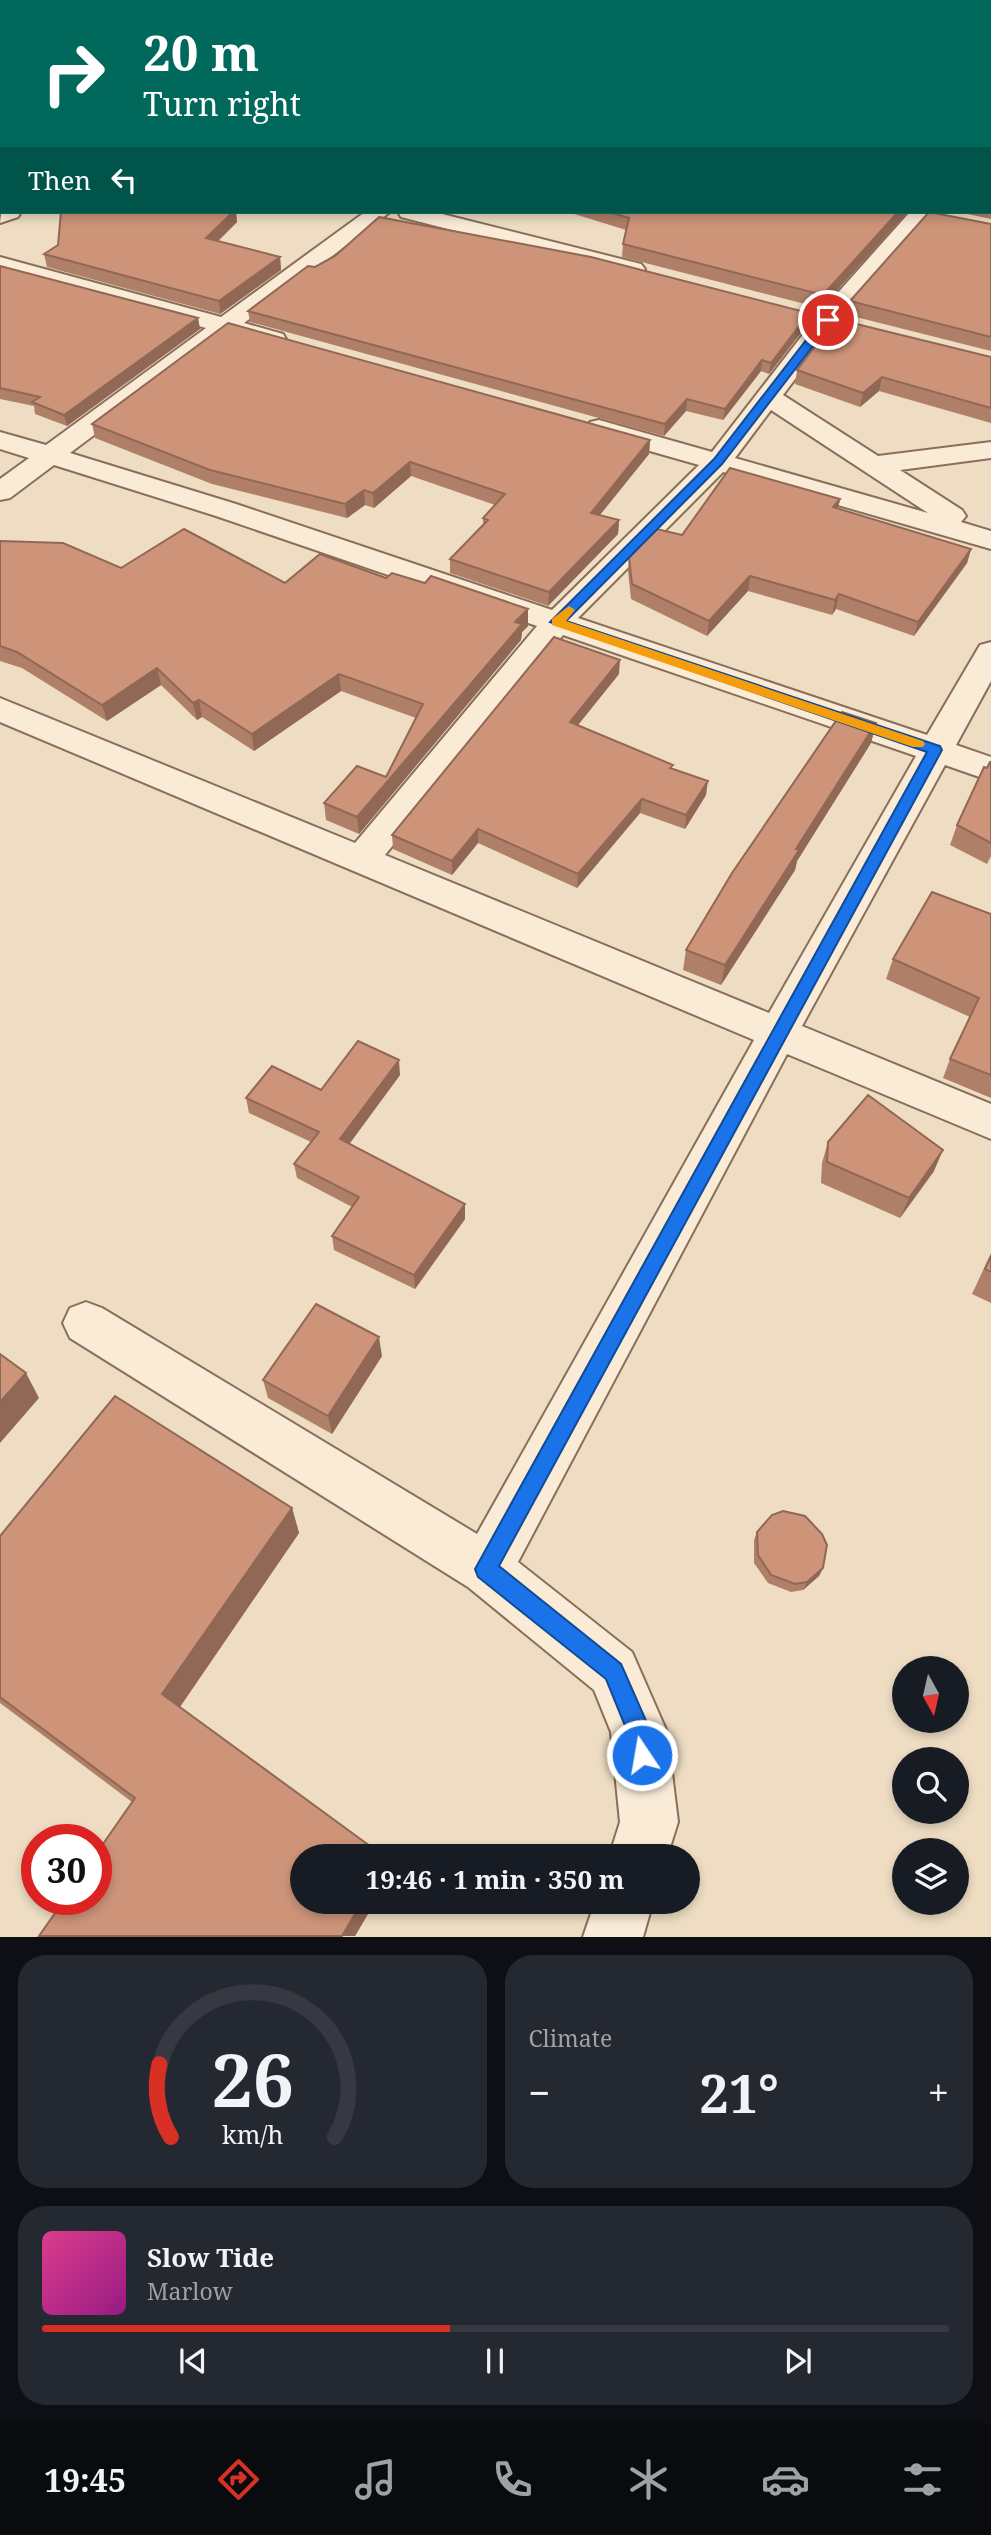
<!DOCTYPE html>
<html lang="en">
<head>
<meta charset="utf-8">
<style>
	:root { --surface:#171b24; --page:#242831; --text:#f1f3f6; --muted:#9ea1a6; --line:#363941; --accent:#d93025 }
	body { margin:0; font-family:"Noto Serif",serif; background:var(--page); color:var(--text); height:100vh; display:flex; flex-direction:column; font-size:26px; white-space:nowrap }
	* { box-sizing:border-box; margin:0 }
	p { font-size:23px; color:var(--muted) }
	.icon { flex:none; width:38px; height:38px; fill:none; stroke:currentColor; stroke-width:2; stroke-linecap:round; stroke-linejoin:round }
	.map { position:relative; height:1937px; overflow:hidden }
	.details { display:flex; flex-direction:column; gap:18px; padding:18px; background:#0d0f14; flex:1 }
	.details>* { flex:none }
	.banner { position:absolute; left:0px; top:0px; width:992px; height:214px; box-shadow:0 4px 10px #0003; background:#00695c; color:#fff; overflow:hidden }
	.needle { width:46px; rotate:172deg }
	.tools { position:absolute; left:892px; top:1656px; display:grid; gap:14px }
	.tools a { display:grid; place-items:center; width:77px; height:77px; border-radius:50%; background:var(--surface); box-shadow:0 4px 10px #0003; font-size:35px }
	.speed { position:absolute; left:21px; top:1824px; display:flex; gap:14px; font-size:35px; font-weight:700; text-align:center }
	.speed>* { display:grid; place-content:center; width:91px; height:91px; border-radius:50%; background:var(--surface); box-shadow:0 4px 10px #0003; line-height:1 }
	.speed .limit { border:10px solid #d22; background:#fff; color:#111 }
	.pin { position:absolute; display:grid; place-items:center; width:60px; height:60px; color:#fff; margin:-30px; border:4px solid #fff; border-radius:50%; box-shadow:0 2px 7px #0007 }
	.me { position:absolute; width:77px; margin:-38px; rotate:348deg; stroke-linejoin:round; filter:drop-shadow(0 0 5px #0008) }
	.turn { display:flex; align-items:center; gap:24px; height:147px; padding:0 28px; font-size:32px }
	.turn .icon { width:91px; height:91px; stroke-width:2.5 }
	.turn b { display:block; font-size:49px; line-height:60px }
	.then { display:flex; align-items:center; height:66px; padding:0 28px; background:#0003; gap:14px; font-size:26px }
	.big { font-size:52px; font-weight:700; line-height:1.1 }
	.details .card { flex:1; display:flex; flex-direction:column; justify-content:center; gap:10px; min-width:0; padding:0 24px; border-radius:28px; background:var(--page) }
	.details .dial { align-items:center; gap:0 }
	.dial svg { height:182px; overflow:visible; fill:none; stroke:var(--line); stroke-width:7; stroke-linecap:round; text-anchor:middle }
	.dial text { fill:var(--text); stroke:none }
	.song { display:flex; align-items:center; gap:21px }
	.cover { width:84px; height:84px; border-radius:10px; background:linear-gradient(135deg,hsl(330 70% 55%),hsl(310 70% 35%)) }
	.played { height:7px; border-radius:4px; background:linear-gradient(90deg,var(--accent) 45%,var(--line) 45%) }
	.keys { display:flex; justify-content:space-around; direction:ltr }
	.heat { display:flex; justify-content:space-between; align-items:center; font-size:38px; direction:ltr }
	.details .tiles { flex:1; display:grid; gap:18px; grid-template-columns:1fr 1fr }
	.card:last-child { grid-column:span 2 }
	.trip { position:absolute; left:290px; top:1844px; width:410px; height:70px; border-radius:35px; background:var(--surface); box-shadow:0 4px 10px #0003; font-weight:700; line-height:70px; text-align:center }
	.tabs { display:flex; height:112px; justify-content:space-around; align-items:center; background:#090b0e; color:var(--muted) }
	.tabs .icon { width:49px; height:49px }
	.tabs .on { color:var(--accent) }
	.tabs b { font-size:32px; color:var(--text) }
	.map>svg:first-child { display:block }
	.lines { fill:none; stroke-linecap:round; stroke-linejoin:round }
	.minor-casing { stroke:#896e5a; stroke-width:4 }
	.minor { fill:#f9ebd6; fill-rule:evenodd }
	.wall { fill:#b07f68 }
	.shaded-wall { fill:#906855 }
	.building { fill:#cd9479; stroke:#906855; stroke-width:2 }
	.route { fill:#1a73e8; stroke:#114b97; stroke-width:2 }
	.slow { fill:#f59e0b }
</style>
</head>
<body>
<div class="map">
<svg width="991" height="1937" viewBox="0 0 991 1937">
	<rect width="100%" height="100%" fill="#eeddc3"/>
	<g class="lines">
		<defs>
			<path id="minor" d="M0,104H2V116H0Z
				M2,207V212H21L18,217L0,223Z
				M365,212H390L244,323L283,334L286,339L283,344L274,346L229,334L70,453L236,504L552,610L699,465L590,434L586,428L590,422L599,420L712,452L818,315L910,212H933L836,325L783,395L878,456L991,442V458L900,470L962,510L966,516L961,522L991,531V549L723,472L578,618L927,735L980,645L991,642V681L956,745L991,757V781L945,765L802,1026L991,1104V1139L787,1054L518,1562L632,1652L667,1732L678,1822L667,1857H609L620,1822L611,1732L594,1690L468,1587L70,1338L63,1323L70,1308L86,1302L102,1308L477,1534L754,1040L0,722V698L355,843L537,626L216,516L54,465L10,498L0,500V479L29,458L0,449V432L46,445L206,328L0,271V257L221,317ZM771,410L928,513L735,458ZM563,635L916,756L769,1013L385,855Z
				M398,212H434L641,264L645,269L641,274L633,276L401,217Z
				M595,1902H653L643,1937H583Z"/>
		</defs>
		<use href="#minor" class="minor-casing"/>
		<use href="#minor" class="minor"/>
	</g>
	<path class="wall" d="M991,0V32L2,2V101L0,100V2Z
		M990,132H991V219L958,212H990Z
		M61,212H236L237,222L218,241L280,257L281,270L220,314L47,267L44,254L58,245Z
		M568,212H905V215L821,308L622,257L623,244L626,230Z
		M991,224V351L848,315L850,301Z
		M0,266L198,318L200,329L67,426L35,414L34,406L0,399Z
		M315,267L807,325L769,374L761,371L723,420L686,411L664,436L250,322L248,311Z
		M991,357V423L879,391L860,407L795,384L797,370Z
		M92,424L650,440L649,454L600,515L619,520L618,534L548,606L450,573V559L483,525V518L495,505L411,476L374,508L365,505L347,518L212,484L95,438Z
		M840,499L838,509L971,549L967,563L914,636L836,609L832,615L748,591L707,636L631,599L628,571L629,557L682,535Z
		M0,541L121,568L285,583L386,578L528,626L522,632L521,640L359,834L326,820L324,803L386,777L416,718L341,691L254,751L202,717L197,720L161,685L107,721L22,668L0,661Z
		M619,674L578,725L673,769L706,795L685,829L640,813L577,888L478,843L452,875L393,849L392,835Z
		M876,723L871,743L797,861L795,870L721,985L683,970L686,950Z
		M991,762V856L987,864L950,845L957,825Z
		M991,914V1098L943,1078L950,1059L970,1017L886,979L893,959Z
		M400,1075L349,1144L465,1204V1219L415,1289L334,1250L332,1236L352,1207L297,1178L294,1164L311,1142L249,1113L246,1098L321,1090Z
		M828,1142L934,1171L900,1218L821,1183L822,1163Z
		M991,1253V1303L972,1294Z
		M382,1356L332,1434L268,1398L263,1380Z
		M292,1508L299,1533L180,1707L375,1902L355,1936H39L132,1802L0,1703V1536Z
		M757,1532L823,1568L819,1576L803,1590L791,1592L768,1583L754,1563V1540Z"/>
	<path class="shaded-wall" d="M2,183V197H0V184Z
		M233,212H236L237,222L208,251L206,238Z
		M898,212H905V215L821,308L823,295Z
		M280,257L281,270L220,314L219,301Z
		M809,313L807,325L769,374L771,363Z
		M198,318L200,329L67,426L64,415Z
		M762,360L761,371L723,420L725,409Z
		M882,377L879,391L860,407L863,393Z
		M687,399L686,411L664,436L665,424Z
		M650,440L649,454L590,527L591,513Z
		M410,462L411,476L374,508L373,493Z
		M364,490L365,505L347,518L345,504Z
		M840,499L837,514L833,507Z
		M619,520L618,534L548,606L549,592Z
		M971,549L967,563L914,636L918,622Z
		M750,576L748,591L707,636L709,621Z
		M839,594L836,609L832,615L835,600Z
		M528,609V626L522,632L521,640L359,834L357,817L515,622Z
		M620,660L619,674L569,736L570,722Z
		M157,668L161,685L107,721L102,705Z
		M339,674L341,691L254,751L252,734Z
		M199,700L202,717L197,720L193,703Z
		M876,723L871,743L797,861L795,870L721,985L725,965L796,849Z
		M708,781L706,795L685,829L686,815Z
		M642,799L640,813L577,888L578,874Z
		M478,829V843L452,875V861Z
		M399,1060L400,1075L342,1154L340,1139Z
		M943,1150L934,1171L900,1218L909,1198Z
		M465,1204V1219L415,1289L414,1275Z
		M379,1337L382,1356L332,1434L328,1416Z
		M26,1373L39,1398L0,1443V1402Z
		M292,1508L299,1533L175,1714L162,1694Z
		M823,1568L819,1576L803,1590L807,1582Z
		M362,1902H375L355,1936H342Z"/>
	<path class="building" d="M2,0H991V20L990,23V2H2V89H0V2H1Z
		M990,33H991L990,127Z
		M990,132H991V205H990Z
		M2,159V183L0,184V160Z
		M61,212H233L206,238L280,257L219,301L44,254L58,245Z
		M609,212H898L823,295L623,244L629,218Z
		M929,212L991,224V337L850,301Z
		M379,217L591,257L809,313L771,363L762,360L725,409L687,399L665,424L248,311L308,266L315,267L335,256Z
		M0,266L198,318L64,415L32,402L40,397L0,388Z
		M836,319L991,357V408L882,377L863,393L797,370Z
		M228,323L650,440L591,513L619,520L549,592L450,559L488,520L483,518L505,494L410,462L373,493L364,490L345,504L210,470L92,424Z
		M730,468L840,499L833,507L971,549L918,622L839,594L835,600L750,576L709,621L632,584L629,557L657,529L682,535Z
		M184,529L285,583L320,554L386,578L392,573L425,583L431,576L528,609L515,622L522,624L357,817L324,803L357,766L386,777L423,704L339,674L252,734L199,700L193,703L157,668L102,705L17,652L0,646V541L63,543L121,568Z
		M554,637L620,660L570,722L673,765L670,768L708,781L686,815L642,799L578,874L478,829L452,861L392,835Z
		M842,712L876,723L796,849L799,850L725,965L686,950L732,873Z
		M990,762H991V843L957,825L984,767L987,768Z
		M932,892L991,914V1075L950,1059L979,998L893,959Z
		M358,1041L399,1060L340,1139L465,1204L414,1275L332,1236L359,1197L294,1164L319,1132L246,1098L272,1066L321,1090Z
		M868,1095L943,1150L909,1198L827,1162L828,1142Z
		M991,1256V1272L985,1269Z
		M316,1304L379,1337L328,1416L263,1380Z
		M0,1354L26,1373L0,1402Z
		M115,1396L292,1508L162,1694L385,1857H303V1902H362L342,1936H39L65,1899H96V1854L135,1798L0,1697V1536Z
		M783,1511L805,1516L822,1534L827,1545L823,1568L807,1582L795,1584L771,1575L758,1555L757,1532L772,1515Z"/>
	<path class="route" d="M824,317L833,320L722,464L566,621L940,746L942,750L499,1566L621,1664L651,1732L653,1755L650,1763L642,1766L634,1763L628,1733L606,1679L478,1577L475,1569L927,752L550,622L714,459Z"/>
	<path class="slow" d="M569,606L575,610L566,621L923,741L925,744L923,747H913L552,625V619Z"/>
</svg>
<div class="tools">
<a><svg class="needle" viewBox="-14 -14 28 28"><path d="M0-13l5 13h-10z" fill="#e53935"/><path d="M0 13l5-13h-10z" fill="#9ea1a6"/></svg></a>
<a><svg class="icon" aria-label="search" viewBox="0 0 24 24"><circle cx="10" cy="10" r="6"/><path d="M15 15l6 6"/></svg></a>
<a><svg class="icon" aria-label="layers" viewBox="0 0 24 24"><path d="M12 4l9 5-9 5-9-5zM3 14l9 5 9-5"/></svg></a>
</div>
<div class="speed"><div class="limit">30</div></div>
<div class="pin" style="left:828px;top:320px;background:#d93025"><svg class="icon" aria-label="arrive" viewBox="0 0 24 24"><path d="M6 21V4h12l-3 4 3 4H6"/></svg></div>
<svg class="me" style="left:642px;top:1755px" viewBox="-20 -20 40 40"><circle r="17" fill="#1a73e8" stroke="#fff" stroke-width="3"/><path d="M0-11L8 9 0 5-8 9z" fill="#fff"/></svg>
<div class="trip">19:46 · 1 min · 350 m</div>
<div class="banner">
<div class="turn"><svg class="icon" aria-label="right" viewBox="0 0 24 24"><path d="M7 20v-9h11M14 6l5 5-5 5"/></svg><div><b>20 m</b>Turn right</div></div>
<div class="then">Then<svg class="icon" aria-label="left" viewBox="0 0 24 24"><path d="M17 20v-9H6M10 6l-5 5 5 5"/></svg></div>
</div>
</div>
<section class="details">
<div class="tiles">
<div class="card dial"><svg viewBox="0 0 100 80">
<path d="M14 69A42 42 0 1 1 86 69"/>
<path d="M14 69A42 42 0 0 1 9 37" stroke="#d93025"/>
<text x="50" y="56" font-size="32" font-weight="700">26</text>
<text x="50" y="72" font-size="11">km/h</text>
</svg></div>
<div class="card"><p>Climate</p>
<div class="heat"><a>−</a><b class="big">21°</b><a>+</a></div>
</div>
<div class="card">
<div class="song"><i class="cover"></i><div><b>Slow Tide</b><p>Marlow</p></div></div>
<div class="played"></div>
<div class="keys"><svg class="icon" aria-label="previous" viewBox="0 0 24 24"><path d="M18 5L8 12l10 7zM5 5v14"/></svg><svg class="icon" aria-label="pause" viewBox="0 0 24 24"><path d="M8 5v14M16 5v14"/></svg><svg class="icon" aria-label="next" viewBox="0 0 24 24"><path d="M6 5l10 7-10 7zM19 5v14"/></svg></div>
</div>
</div>
</section>
<nav class="tabs">
<b>19:45</b>
<svg class="icon on" aria-label="directions" viewBox="0 0 24 24"><path d="M12 3l9 9-9 9-9-9zM9 14v-3h6M13 9l2 2-2 2"/></svg>
<svg class="icon" aria-label="music" viewBox="0 0 24 24"><path d="M9 18V5l10-2v13"/><circle cx="6" cy="18" r="3"/><circle cx="16" cy="16" r="3"/></svg>
<svg class="icon" aria-label="phone" viewBox="0 0 24 24"><path d="M5 4h4l2 5-3 2q2 4 5 5l2-3 5 2v4C11 20 4 13 5 4z"/></svg>
<svg class="icon" aria-label="climate" viewBox="0 0 24 24"><path d="M12 3v18M4 7l16 10M4 17L20 7"/></svg>
<svg class="icon" aria-label="car" viewBox="0 0 24 24"><path d="M5 17H2v-5l4-1 3-4h7l3 4 3 1v5h-3M9 17h6M6 11h13"/><circle cx="7" cy="17" r="2"/><circle cx="17" cy="17" r="2"/></svg>
<svg class="icon" aria-label="filters" viewBox="0 0 24 24"><path d="M4 7h16M4 17h16"/><circle cx="9" cy="7" r="2"/><circle cx="15" cy="17" r="2"/></svg>
</nav>
</body>
</html>
